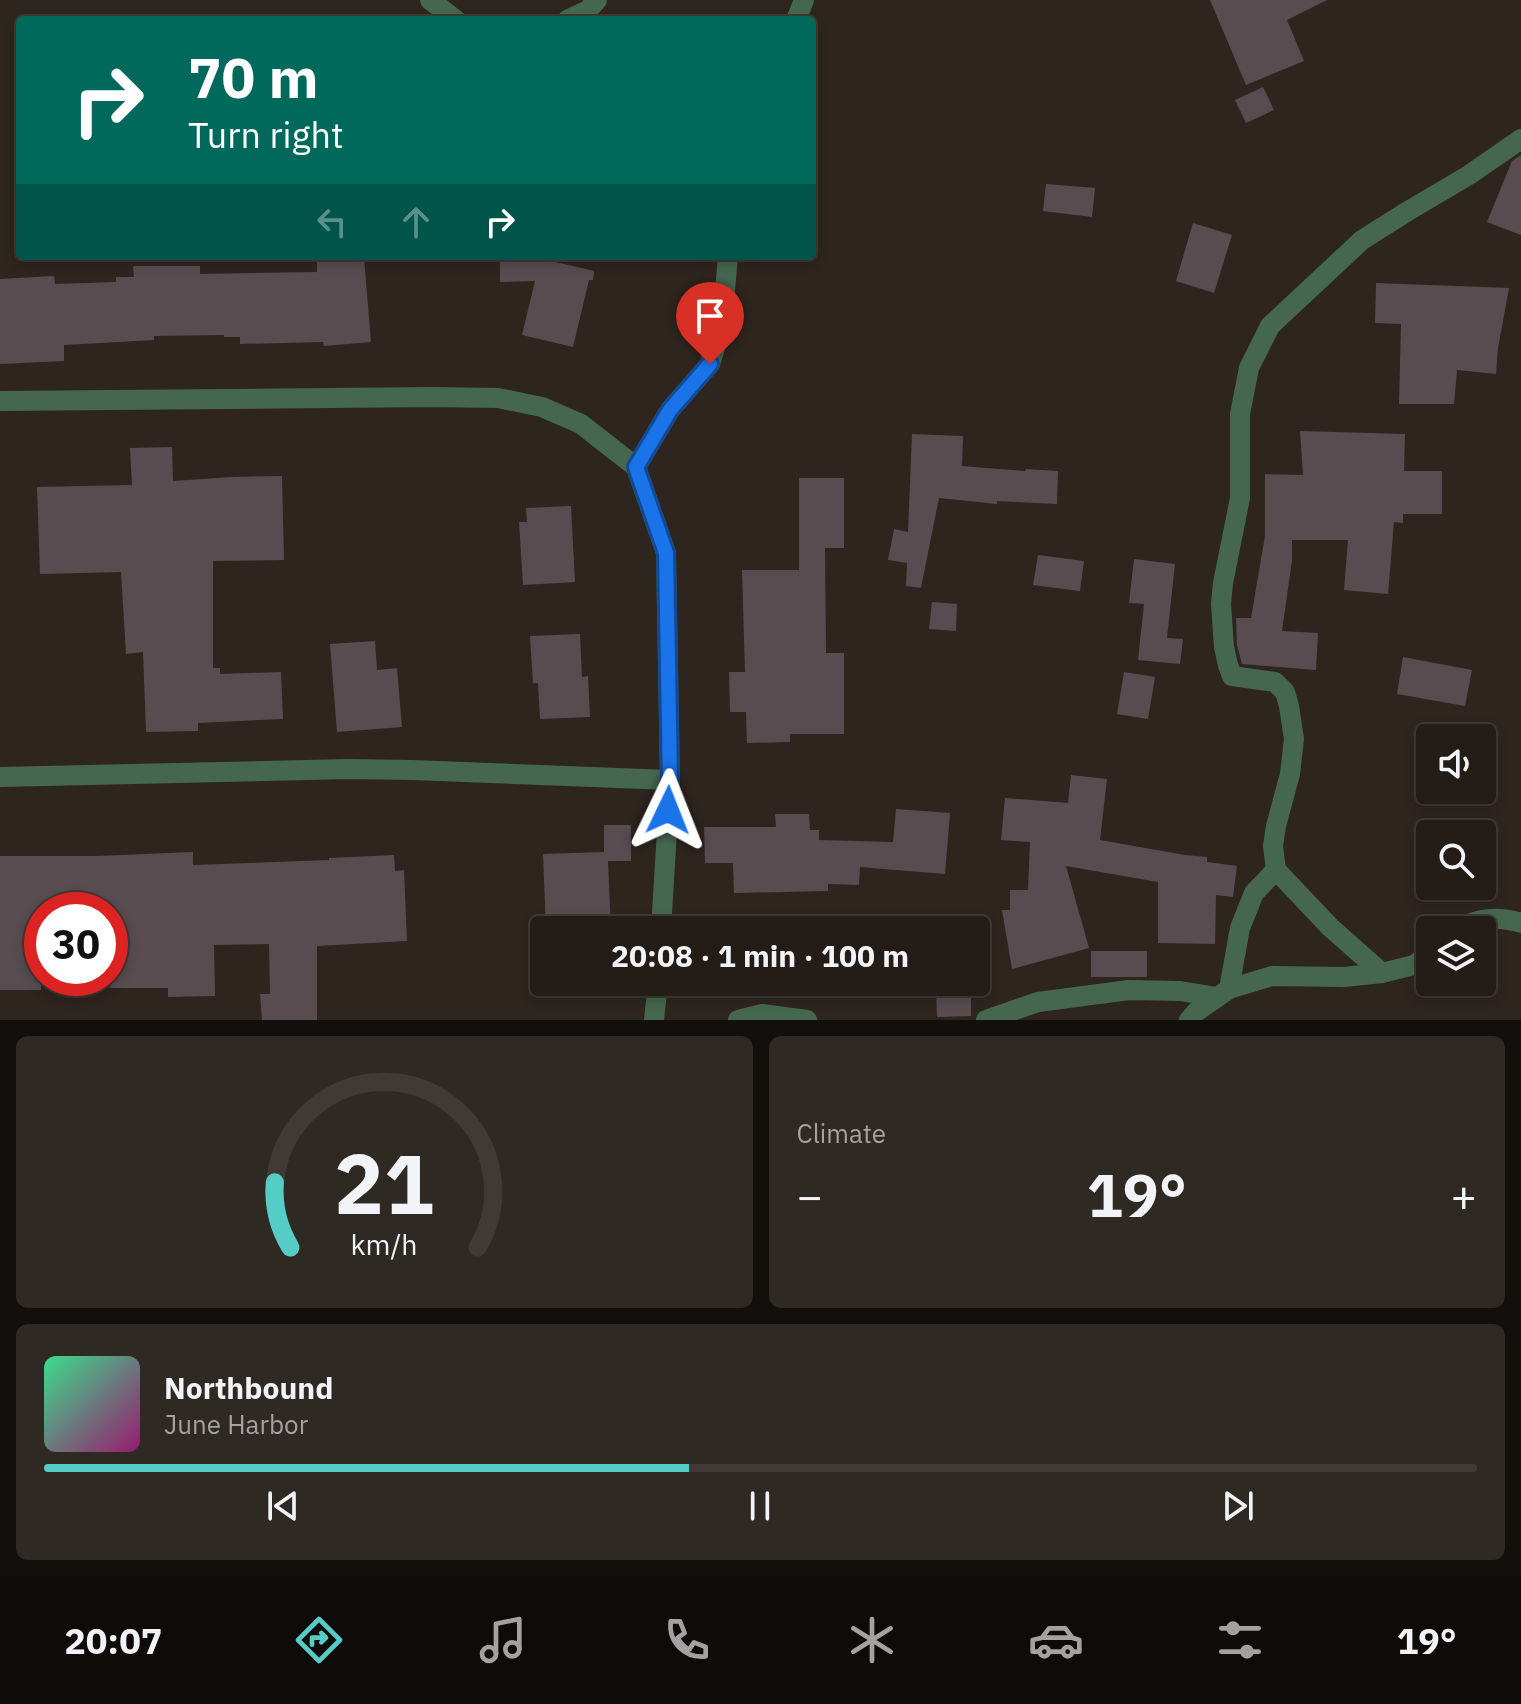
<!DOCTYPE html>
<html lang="en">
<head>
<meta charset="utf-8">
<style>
	:root { --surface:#231c17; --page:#2f2924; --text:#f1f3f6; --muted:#a3a1a1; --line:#403a36; --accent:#55cdc6 }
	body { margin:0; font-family:"IBM Plex Sans",sans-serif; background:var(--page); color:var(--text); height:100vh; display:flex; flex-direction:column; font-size:30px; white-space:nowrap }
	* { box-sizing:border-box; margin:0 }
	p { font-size:26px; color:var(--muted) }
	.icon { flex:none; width:44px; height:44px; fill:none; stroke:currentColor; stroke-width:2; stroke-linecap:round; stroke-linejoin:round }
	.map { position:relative; height:1020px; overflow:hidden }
	.details { display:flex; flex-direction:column; gap:16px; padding:16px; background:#130f0d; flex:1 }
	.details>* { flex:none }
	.banner { position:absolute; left:16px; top:16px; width:800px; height:244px; border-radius:8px; box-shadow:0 4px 12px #0003,0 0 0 2px var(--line); background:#00695c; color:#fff; overflow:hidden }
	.controls { position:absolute; left:1416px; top:724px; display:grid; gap:16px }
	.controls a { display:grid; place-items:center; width:80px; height:80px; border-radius:8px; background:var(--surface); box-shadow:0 4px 12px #0003,0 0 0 2px var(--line); font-size:40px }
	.speed { position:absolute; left:24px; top:892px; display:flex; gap:16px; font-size:40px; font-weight:700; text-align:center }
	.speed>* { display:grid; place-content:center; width:104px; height:104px; border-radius:50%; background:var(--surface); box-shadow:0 4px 12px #0003,0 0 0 2px var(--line); line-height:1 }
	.speed .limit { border:12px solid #d22; background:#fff; color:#111 }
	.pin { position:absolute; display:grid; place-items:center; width:68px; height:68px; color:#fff; margin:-82px -34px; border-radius:50% 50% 50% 0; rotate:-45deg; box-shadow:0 0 8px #0007 }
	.pin .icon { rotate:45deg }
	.me { position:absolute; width:88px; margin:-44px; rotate:2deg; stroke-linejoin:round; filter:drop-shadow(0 0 6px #0008) }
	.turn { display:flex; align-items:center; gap:28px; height:168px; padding:0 40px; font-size:36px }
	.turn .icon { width:104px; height:104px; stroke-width:2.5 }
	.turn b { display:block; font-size:56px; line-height:68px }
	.lanes { display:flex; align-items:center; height:76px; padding:0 40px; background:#0003; justify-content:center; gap:40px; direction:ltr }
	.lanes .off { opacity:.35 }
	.big { font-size:60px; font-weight:700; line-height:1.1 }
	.details .widget { flex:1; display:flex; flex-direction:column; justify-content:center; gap:12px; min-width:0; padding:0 28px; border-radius:12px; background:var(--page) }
	.details .dial { align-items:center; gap:0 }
	.dial svg { height:208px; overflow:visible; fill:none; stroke:var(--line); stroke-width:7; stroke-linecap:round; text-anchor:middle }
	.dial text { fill:var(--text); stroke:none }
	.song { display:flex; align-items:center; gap:24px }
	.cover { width:96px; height:96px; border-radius:12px; background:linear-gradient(135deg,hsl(150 70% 55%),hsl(320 70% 35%)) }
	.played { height:8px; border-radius:4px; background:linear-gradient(90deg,var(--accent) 45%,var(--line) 45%) }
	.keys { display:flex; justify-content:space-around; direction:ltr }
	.heat { display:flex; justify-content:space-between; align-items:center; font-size:44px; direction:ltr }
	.details .tiles { flex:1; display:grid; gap:16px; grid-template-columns:1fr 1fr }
	.widget:last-child { grid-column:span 2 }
	.trip { position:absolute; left:530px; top:916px; width:460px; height:80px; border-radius:8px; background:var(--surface); box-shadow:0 4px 12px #0003,0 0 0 2px var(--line); font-weight:700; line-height:80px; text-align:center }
	.dock { display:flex; height:128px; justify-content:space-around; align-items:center; background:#0e0b09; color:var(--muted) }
	.dock .icon { width:56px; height:56px }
	.dock .on { color:var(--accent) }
	.dock b { font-size:36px; color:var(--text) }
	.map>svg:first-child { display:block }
	.building { fill:#584c51 }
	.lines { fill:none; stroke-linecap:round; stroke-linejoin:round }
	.street { stroke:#45674f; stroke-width:20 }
	.route-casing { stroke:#114b97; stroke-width:20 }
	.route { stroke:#1a73e8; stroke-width:14 }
</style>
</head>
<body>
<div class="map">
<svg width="1521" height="1020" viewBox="0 0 1521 1020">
	<rect width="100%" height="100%" fill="#2f251f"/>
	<path class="building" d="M1210,0H1327L1287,20L1304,61L1246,85Z
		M1263,87L1274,110L1246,123L1235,100Z
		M1521,155V235L1487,222L1512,161Z
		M1046,184L1095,188L1092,217L1043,211Z
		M1193,223L1232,235L1214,293L1176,281Z
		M500,256H530L594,271L593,280H589L573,347L522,335L535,281L500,282Z
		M364,258L371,342L324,346L323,342L240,344V337H224V335L154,336V340L64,345V361L0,364V279L54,276L55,284L116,282V277H134L133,266H200V274L317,272V262Z
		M1376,283L1509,288L1498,348L1496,374L1457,370L1454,404H1399L1401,324L1375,323Z
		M1300,431L1405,434L1404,471H1442V514H1403V523L1394,522L1388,594L1344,590L1348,540H1292V560L1282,631L1318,633L1316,670L1242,664L1237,645L1236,618H1251L1265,536V474L1303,475Z
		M912,434L963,436L962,466L1025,471L1026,469L1058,471L1057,504L997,501V504L939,498L921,588L906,586L907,563L888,560L894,529L908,532Z
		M172,447L173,481L232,477L282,476L284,560L213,561V668H220V674L281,672L283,719L198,723V731L146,732L143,652L126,654L121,572L40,574L37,487L132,485L130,448Z
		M799,478H844V548H825L826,653H844V734H790V742L747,743L746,712H730L729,672H745L742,570H799Z
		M571,506L575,582L523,585L519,522H527L526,508Z
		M1038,555L1084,561L1080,591L1033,585Z
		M1134,559L1175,564L1167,638L1183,639L1180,664L1138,660L1144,604L1129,603Z
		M932,602L957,604L956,631L929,629Z
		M580,634L582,677L588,676L590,717L540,719L538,683H533L530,636Z
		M375,641L377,670L397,668L402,727L337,732L330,644Z
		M1403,657L1472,670L1465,706L1397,694Z
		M1124,672L1155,677L1148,719L1117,714Z
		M1071,775L1107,779L1100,840L1185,855L1207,857V862L1237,866L1233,897L1216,895L1215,944L1158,943V882L1066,866L1089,948L1012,969L1002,910H1010V890H1028L1030,842L1001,840L1005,798L1068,803Z
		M896,809L950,813L945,874L860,867L859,885L828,884V891L734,893L733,863H705L704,827H776L775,814H809L810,830H819V840L893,842Z
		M604,825H631V861H608L611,930H546L543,854L604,852Z
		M193,852V865L329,860V858L394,855L395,871L404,870L407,941L317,946V1020H262L260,994H270L269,944L214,945L215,996L168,997V988H110V910H41V990H0V856H97Z
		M1091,951H1147V977H1091Z
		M971,986V1016L937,1017L936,987Z"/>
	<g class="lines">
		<path class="street" d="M430,0L456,20
			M567,20L588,10L597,0
			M796,20L804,0
			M0,401L433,397L498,398L542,407L581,424L636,467L666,553L670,780L661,930
			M636,467L670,410L710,364L722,325L728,256
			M0,777L349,769L412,770L670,780
			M1460,930C1476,916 1501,917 1521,923
			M1382,973L1330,927L1276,870L1273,846L1276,826L1290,774L1294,739L1289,706L1285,692L1275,682L1232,676L1228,665L1224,647L1221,604L1223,583L1240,498V414L1249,368L1270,326L1362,240L1408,211L1469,175L1521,139
			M1229,989L1240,928L1254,893L1276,870
			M654,1020L658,982
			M738,1020L762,1014L807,1020
			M986,1020L1038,1002L1129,990L1180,991L1217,997
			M1189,1020L1196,1012L1229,989L1272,976L1344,977L1382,973L1414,965L1430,953"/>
	</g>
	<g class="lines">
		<defs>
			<path id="route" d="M668,810L670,780L666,553L636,467L670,410L710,364"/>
		</defs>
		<use href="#route" class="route-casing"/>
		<use href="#route" class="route"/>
	</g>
</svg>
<div class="controls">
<a><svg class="icon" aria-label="sound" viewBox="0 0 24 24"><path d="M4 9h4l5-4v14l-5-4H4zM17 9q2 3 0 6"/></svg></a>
<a><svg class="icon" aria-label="search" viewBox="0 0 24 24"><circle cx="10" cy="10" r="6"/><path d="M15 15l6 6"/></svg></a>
<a><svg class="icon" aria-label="layers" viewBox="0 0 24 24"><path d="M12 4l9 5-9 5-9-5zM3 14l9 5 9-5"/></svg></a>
</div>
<div class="speed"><div class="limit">30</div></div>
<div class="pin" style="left:710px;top:364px;background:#d93025"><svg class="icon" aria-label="arrive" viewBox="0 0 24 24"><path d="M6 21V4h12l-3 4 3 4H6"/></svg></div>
<svg class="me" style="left:668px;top:810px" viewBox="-20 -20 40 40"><path d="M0-17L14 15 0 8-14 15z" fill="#1a73e8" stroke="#fff" stroke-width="4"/></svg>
<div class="trip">20:08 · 1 min · 100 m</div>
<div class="banner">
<div class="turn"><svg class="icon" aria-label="right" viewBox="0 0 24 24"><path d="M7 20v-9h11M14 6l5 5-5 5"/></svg><div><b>70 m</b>Turn right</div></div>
<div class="lanes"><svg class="icon off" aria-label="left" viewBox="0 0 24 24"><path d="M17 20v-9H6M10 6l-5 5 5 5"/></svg><svg class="icon off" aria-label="ahead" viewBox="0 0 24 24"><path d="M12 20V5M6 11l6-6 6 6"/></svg><svg class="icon" aria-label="right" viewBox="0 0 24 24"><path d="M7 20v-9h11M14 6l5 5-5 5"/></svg></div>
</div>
</div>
<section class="details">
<div class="tiles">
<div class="widget dial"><svg viewBox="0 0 100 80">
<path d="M14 69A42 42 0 1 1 86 69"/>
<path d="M14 69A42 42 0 0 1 8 44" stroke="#55cdc6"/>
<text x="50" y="56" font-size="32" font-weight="700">21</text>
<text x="50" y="72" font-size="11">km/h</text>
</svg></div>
<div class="widget"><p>Climate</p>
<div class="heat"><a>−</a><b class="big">19°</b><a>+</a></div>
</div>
<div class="widget">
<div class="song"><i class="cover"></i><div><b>Northbound</b><p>June Harbor</p></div></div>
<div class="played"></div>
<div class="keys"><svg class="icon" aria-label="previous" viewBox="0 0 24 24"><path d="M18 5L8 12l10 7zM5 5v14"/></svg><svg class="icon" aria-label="pause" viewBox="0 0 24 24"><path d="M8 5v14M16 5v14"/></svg><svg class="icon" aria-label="next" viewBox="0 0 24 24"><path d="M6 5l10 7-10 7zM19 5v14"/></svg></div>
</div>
</div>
</section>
<nav class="dock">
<b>20:07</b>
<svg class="icon on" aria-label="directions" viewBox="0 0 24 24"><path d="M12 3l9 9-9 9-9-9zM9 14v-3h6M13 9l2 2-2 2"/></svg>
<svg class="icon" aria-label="music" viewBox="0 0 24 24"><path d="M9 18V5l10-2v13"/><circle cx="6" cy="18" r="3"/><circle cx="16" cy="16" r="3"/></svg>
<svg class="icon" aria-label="phone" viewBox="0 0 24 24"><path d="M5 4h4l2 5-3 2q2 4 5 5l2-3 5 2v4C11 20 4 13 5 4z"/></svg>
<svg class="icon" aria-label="climate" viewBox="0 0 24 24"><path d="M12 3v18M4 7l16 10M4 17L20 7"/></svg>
<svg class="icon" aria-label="car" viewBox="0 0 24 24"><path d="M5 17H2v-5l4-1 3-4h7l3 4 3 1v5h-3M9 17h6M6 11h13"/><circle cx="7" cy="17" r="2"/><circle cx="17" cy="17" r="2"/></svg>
<svg class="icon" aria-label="filters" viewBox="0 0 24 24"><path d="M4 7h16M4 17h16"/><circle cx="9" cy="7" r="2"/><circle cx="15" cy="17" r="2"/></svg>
<b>19°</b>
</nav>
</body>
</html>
